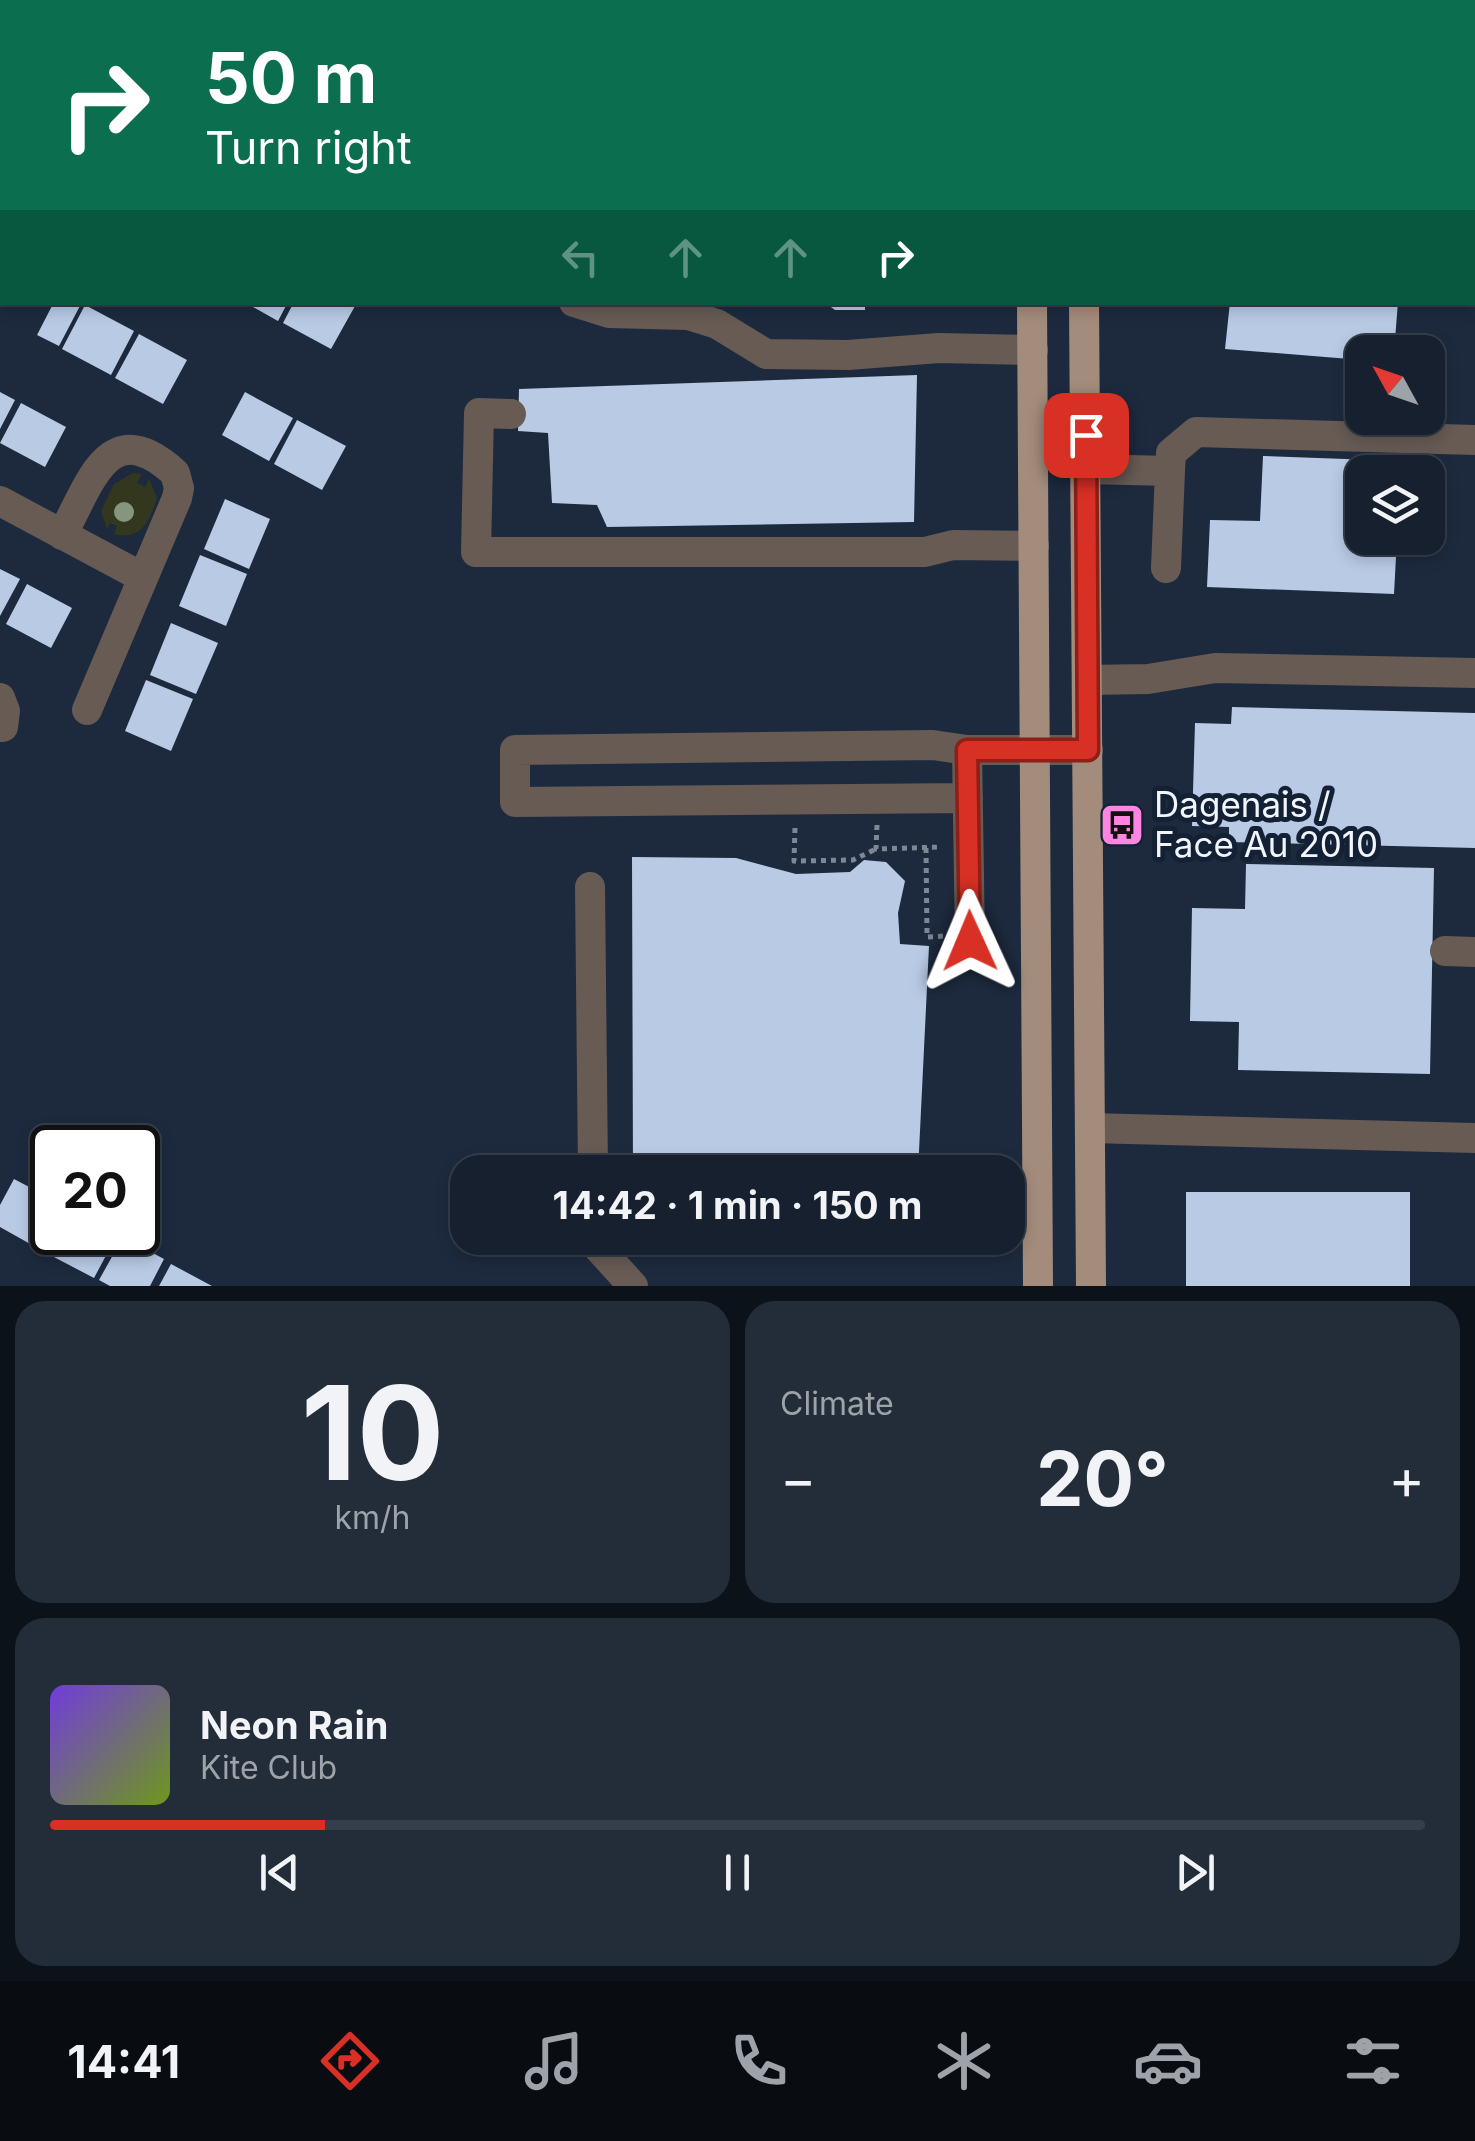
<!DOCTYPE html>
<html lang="en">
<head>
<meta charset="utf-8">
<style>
	:root { --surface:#16202e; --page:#232d3a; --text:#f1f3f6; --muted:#9ea3aa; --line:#353e4a; --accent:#d93025 }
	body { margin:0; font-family:Inter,sans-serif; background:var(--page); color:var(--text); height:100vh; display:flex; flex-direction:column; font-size:38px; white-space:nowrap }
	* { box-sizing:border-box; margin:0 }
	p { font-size:32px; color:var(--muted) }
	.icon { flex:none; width:55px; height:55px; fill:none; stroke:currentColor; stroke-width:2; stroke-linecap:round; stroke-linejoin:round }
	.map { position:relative; height:1286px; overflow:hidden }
	.side { display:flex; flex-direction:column; gap:15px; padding:15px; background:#0c1219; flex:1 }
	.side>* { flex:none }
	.banner { position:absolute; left:0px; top:0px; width:1475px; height:305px; box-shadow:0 5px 15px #0003,0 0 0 2px var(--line); background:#0b6e4f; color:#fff; overflow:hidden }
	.needle { width:65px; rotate:310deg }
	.fabs { position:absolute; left:1345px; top:335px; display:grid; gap:20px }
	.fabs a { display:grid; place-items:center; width:100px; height:100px; border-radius:20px; background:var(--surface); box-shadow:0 5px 15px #0003,0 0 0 2px var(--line); font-size:50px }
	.speed { position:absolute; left:30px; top:1125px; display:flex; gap:20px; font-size:50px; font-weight:700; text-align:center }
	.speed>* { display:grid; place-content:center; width:130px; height:130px; border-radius:50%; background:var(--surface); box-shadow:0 5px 15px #0003,0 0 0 2px var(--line); line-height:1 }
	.speed .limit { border:5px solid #111; border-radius:15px; background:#fff; color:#111 }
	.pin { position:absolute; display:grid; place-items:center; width:85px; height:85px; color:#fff; margin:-42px; border-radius:20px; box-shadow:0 5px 15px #0006 }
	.me { position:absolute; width:110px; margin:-55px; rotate:359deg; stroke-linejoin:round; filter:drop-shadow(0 0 8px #0008) }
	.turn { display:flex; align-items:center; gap:35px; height:210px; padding:0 40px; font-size:45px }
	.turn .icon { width:130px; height:130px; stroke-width:2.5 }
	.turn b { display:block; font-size:70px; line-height:85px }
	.lanes { display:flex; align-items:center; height:95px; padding:0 40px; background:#0003; justify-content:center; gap:50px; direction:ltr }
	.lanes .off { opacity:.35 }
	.big { font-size:75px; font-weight:700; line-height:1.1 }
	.side .widget { flex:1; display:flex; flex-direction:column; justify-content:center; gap:15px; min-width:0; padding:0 35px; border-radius:30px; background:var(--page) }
	.side .dial { align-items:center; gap:0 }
	.dial b { font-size:130px; line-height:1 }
	.song { display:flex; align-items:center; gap:30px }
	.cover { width:120px; height:120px; border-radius:15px; background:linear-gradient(135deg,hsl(260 70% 55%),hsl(80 70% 35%)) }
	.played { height:10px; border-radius:5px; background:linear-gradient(90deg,var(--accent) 20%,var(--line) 20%) }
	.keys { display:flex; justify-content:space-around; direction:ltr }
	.heat { display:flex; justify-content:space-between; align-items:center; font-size:55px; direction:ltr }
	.side .tiles { flex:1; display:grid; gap:15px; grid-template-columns:1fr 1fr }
	.widget:last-child { grid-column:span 2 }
	.trip { position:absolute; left:450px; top:1155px; width:575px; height:100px; border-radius:30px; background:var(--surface); box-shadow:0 5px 15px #0003,0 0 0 2px var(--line); font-weight:700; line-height:100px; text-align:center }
	.tabs { display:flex; height:160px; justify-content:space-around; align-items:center; background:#090d12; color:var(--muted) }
	.tabs .icon { width:70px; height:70px }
	.tabs .selected { color:var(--accent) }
	.tabs b { font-size:45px; color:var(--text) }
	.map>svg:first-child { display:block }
	.commercial { fill:#38301f }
	.green { fill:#32371d }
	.building { fill:#b9cae5 }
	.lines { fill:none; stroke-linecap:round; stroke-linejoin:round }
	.path { stroke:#7d8796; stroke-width:5; stroke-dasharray:5 5; stroke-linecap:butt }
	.minor { stroke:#675b54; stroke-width:30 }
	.major { stroke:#a48c7c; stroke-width:30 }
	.tree { fill:#87947e }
	.route-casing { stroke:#8d1f18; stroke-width:25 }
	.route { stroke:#d93025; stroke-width:18 }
	.labels { text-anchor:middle; stroke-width:10; stroke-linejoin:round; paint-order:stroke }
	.poi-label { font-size:35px; fill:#f0f5fe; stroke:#142034; text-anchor:start }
</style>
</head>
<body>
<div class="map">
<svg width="1475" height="1286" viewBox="0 0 1475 1286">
	<rect width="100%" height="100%" fill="#1d2a3e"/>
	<path class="commercial" d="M1127,0H1475V161L1472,2Z"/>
	<path class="green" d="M133,473L142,474L137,483L145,487L149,479L157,498C150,521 141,541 114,534L117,526L110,523L107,529L101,511L114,484Z"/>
	<path class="building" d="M54,302H82L59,346L37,335Z
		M244,302H288L278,321Z
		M294,302H349L355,306L331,349L283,323Z
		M824,302H865V310H835Z
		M1230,302H1398L1394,352H1362V360L1225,349Z
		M85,305L134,331L111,375L62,349Z
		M139,334L187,360L163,404L115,378Z
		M917,375L914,522L607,527L597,505L552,503L548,433L518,431L519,389Z
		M0,392L15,400L0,429Z
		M245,392L293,418L269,461L222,435Z
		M21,403L66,427L45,467L0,443Z
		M297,420L346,446L322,490L274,464Z
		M1263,456L1400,461L1399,472H1362V538H1397L1394,594L1207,587L1210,520L1260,521Z
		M225,499L270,519L249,569L204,549Z
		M200,555L247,574L226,626L179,606Z
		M0,569L20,579L0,616Z
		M27,584L72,608L51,648L6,624Z
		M171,623L218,643L196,694L150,675Z
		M146,680L193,699L171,751L125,731Z
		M1232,707L1475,713V848L1229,842V827L1192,826L1195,723L1231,724Z
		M632,857L736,858L796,874L850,872L864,860L886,862L905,881L898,913L900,944L929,946L918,1172H633Z
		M1246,864L1434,868L1430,1074L1238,1070L1239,1022L1190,1021L1192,908L1245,909Z
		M14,1179L52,1199V1206L32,1245L0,1227V1205Z
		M1186,1192H1410V1286H1186Z
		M65,1232L117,1235L94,1278L52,1256Z
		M123,1237L164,1259L150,1286H110L99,1280Z
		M171,1264L212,1286H159Z"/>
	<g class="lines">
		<path class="path" d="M877,825L876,849L941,847
			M795,828L794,861L853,860L876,849
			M926,848L927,937L945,936"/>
		<path class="minor" d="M785,0L790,2
			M944,0V2
			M185,2L186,0
			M379,2L380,0
			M560,2L562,0
			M674,2L675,0
			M1353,2L1356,0
			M574,302L609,313L688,315L717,324L766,354L848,355L939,348L1033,350
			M511,414L479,413L476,552H925L953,545L1034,546
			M1086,469L1170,471L1171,453L1196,432L1475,440
			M0,501L142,577
			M62,535C90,485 108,412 175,473L179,488L177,498L87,710
			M1166,568L1170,471
			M1088,680L1148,679L1215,668L1475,673
			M0,698L5,711L3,727
			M967,750L933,745L515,750V802L968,798
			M590,887L593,1172
			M970,941L967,750H1088
			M1445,951L1475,952
			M1090,1128L1475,1138
			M594,1238V1243L633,1286"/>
		<path class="major" d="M1030,0V2
			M1084,0V2
			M1032,302L1038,1286
			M1084,302L1091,1286"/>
	</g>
	<circle class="tree" cx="124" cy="512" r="10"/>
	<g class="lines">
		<defs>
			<path id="route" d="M970,941L967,750H1088L1086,435"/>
		</defs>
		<use href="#route" class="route-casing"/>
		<use href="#route" class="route"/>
	</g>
	<defs>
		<symbol id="bus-square" viewBox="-11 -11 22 22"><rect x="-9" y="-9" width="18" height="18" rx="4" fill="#fe85e0" stroke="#142034"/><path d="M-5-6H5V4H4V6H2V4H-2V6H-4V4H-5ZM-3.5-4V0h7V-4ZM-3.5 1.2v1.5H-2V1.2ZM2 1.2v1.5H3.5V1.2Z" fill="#111"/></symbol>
	</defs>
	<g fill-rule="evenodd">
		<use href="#bus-square" x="1097" y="800" width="50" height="50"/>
	</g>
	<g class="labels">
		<g class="poi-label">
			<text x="1154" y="817">Dagenais /<tspan x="1154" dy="40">Face Au 2010</tspan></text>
		</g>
	</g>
</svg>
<div class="fabs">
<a><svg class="needle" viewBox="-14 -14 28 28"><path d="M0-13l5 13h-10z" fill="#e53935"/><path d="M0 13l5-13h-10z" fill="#9ea3aa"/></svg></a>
<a><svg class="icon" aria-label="layers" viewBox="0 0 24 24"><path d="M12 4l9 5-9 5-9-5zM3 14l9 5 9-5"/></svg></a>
</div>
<div class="speed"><div class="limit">20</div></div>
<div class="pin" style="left:1086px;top:435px;background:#d93025"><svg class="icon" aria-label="arrive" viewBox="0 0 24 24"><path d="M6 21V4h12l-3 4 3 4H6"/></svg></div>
<svg class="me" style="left:970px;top:941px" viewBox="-20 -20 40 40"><path d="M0-17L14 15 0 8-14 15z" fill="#d93025" stroke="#fff" stroke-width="4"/></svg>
<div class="trip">14:42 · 1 min · 150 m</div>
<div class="banner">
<div class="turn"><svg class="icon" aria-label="right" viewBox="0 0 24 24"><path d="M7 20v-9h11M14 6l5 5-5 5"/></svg><div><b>50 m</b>Turn right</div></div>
<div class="lanes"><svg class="icon off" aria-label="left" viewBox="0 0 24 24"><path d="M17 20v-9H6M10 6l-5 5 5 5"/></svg><svg class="icon off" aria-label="ahead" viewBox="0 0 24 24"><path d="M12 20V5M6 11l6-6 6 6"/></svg><svg class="icon off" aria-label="ahead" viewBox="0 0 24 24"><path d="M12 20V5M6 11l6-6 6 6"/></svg><svg class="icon" aria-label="right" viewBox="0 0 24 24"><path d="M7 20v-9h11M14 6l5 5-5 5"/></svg></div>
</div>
</div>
<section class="side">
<div class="tiles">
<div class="widget dial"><b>10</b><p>km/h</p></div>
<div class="widget"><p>Climate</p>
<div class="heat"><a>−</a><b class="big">20°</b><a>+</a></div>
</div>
<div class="widget">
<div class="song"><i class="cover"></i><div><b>Neon Rain</b><p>Kite Club</p></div></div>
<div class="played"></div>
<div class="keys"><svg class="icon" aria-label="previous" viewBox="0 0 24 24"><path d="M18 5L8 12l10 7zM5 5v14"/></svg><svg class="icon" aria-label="pause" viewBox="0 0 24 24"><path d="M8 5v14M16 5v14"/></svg><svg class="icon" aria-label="next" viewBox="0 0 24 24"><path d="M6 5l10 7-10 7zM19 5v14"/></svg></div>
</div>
</div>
</section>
<nav class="tabs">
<b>14:41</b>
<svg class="icon selected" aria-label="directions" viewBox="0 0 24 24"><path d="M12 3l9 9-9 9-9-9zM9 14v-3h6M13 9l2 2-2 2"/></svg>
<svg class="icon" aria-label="music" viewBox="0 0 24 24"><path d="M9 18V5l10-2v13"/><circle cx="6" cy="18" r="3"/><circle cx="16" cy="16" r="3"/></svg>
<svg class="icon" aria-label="phone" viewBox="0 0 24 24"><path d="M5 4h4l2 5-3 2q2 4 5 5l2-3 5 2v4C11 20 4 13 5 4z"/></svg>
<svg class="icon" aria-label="climate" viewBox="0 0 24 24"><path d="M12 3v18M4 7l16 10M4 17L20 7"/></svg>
<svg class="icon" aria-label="car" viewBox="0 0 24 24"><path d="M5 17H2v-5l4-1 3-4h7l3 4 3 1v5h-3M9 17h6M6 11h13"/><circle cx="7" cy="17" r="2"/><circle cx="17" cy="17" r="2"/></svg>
<svg class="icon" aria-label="filters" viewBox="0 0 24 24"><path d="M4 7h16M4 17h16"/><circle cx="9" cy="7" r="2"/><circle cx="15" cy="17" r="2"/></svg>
</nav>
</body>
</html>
